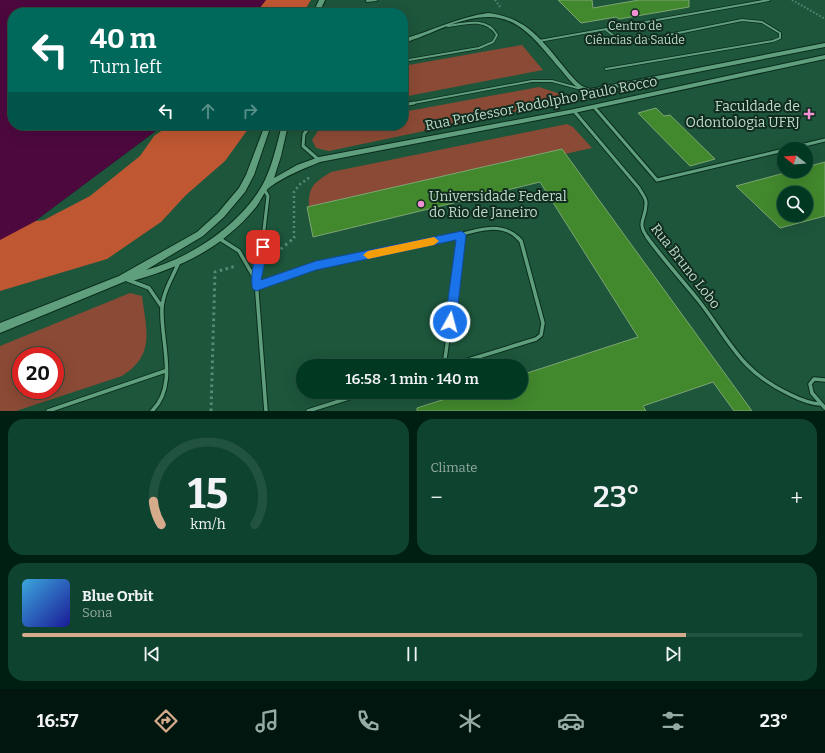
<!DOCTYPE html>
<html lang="en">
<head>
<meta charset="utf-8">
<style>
	:root { --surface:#003822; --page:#0e432f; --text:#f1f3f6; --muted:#95aca5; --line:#225240; --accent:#d6ab8b }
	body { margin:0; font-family:Bitter,serif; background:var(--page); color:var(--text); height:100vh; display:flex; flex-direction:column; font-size:15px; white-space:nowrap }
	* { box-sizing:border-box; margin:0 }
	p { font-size:13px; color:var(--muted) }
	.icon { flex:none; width:22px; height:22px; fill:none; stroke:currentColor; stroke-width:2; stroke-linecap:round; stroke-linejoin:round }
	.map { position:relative; height:411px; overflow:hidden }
	.details { display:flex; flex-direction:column; gap:8px; padding:8px; background:#001f13; flex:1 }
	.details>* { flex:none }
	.guide { position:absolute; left:8px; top:8px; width:400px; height:122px; border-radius:16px; box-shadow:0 4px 16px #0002,0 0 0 1px var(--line); background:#00695c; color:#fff; overflow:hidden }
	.needle { width:26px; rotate:287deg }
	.fabs { position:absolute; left:777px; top:142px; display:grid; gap:8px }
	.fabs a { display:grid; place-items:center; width:36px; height:36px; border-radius:50%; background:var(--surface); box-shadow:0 4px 16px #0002,0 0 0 1px var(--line); font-size:20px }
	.speed { position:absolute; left:12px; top:347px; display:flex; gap:8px; font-size:20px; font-weight:700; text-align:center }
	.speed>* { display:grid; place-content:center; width:52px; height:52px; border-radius:50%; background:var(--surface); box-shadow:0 4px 16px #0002,0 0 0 1px var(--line); line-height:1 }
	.speed .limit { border:6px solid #d22; background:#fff; color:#111 }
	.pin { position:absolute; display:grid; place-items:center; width:34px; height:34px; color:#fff; margin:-17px; border-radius:8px; box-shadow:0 2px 6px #0006 }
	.me { position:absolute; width:44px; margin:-22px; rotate:7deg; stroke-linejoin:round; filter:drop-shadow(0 0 3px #0008) }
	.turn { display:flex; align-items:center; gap:14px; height:84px; padding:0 16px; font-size:18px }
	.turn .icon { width:52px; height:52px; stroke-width:2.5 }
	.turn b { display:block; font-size:28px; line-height:34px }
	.lanes { display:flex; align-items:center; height:38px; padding:0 16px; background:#0003; justify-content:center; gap:20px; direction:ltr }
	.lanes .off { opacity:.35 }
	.big { font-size:30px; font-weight:600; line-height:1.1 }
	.details .card { flex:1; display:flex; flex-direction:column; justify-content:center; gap:6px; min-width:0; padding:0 14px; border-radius:16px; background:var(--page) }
	.details .dial { align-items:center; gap:0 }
	.dial svg { height:104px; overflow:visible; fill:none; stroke:var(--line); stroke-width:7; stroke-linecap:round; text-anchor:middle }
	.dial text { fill:var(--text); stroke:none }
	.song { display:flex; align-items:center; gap:12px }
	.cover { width:48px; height:48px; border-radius:6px; background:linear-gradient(135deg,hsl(200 70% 55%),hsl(240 70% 35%)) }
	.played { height:4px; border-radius:2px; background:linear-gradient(90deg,var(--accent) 85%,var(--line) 85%) }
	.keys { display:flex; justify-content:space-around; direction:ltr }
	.heat { display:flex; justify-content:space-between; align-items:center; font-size:22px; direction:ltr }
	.details .tiles { flex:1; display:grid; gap:8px; grid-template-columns:1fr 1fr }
	.card:last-child { grid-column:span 2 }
	.trip { position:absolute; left:296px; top:359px; width:232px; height:40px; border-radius:20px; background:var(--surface); box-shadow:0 4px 16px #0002,0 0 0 1px var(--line); font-weight:600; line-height:40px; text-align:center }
	.menu { display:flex; height:64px; justify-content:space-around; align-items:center; background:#00160e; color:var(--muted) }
	.menu .icon { width:28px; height:28px }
	.menu .selected { color:var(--accent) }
	.menu b { font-size:18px; color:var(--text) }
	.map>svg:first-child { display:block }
	.built { fill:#1d563b; fill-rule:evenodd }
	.green { fill:#8b4a35; fill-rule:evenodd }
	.forest { fill:#bf5732 }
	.water { fill:#4d083e }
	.building { fill:#42882d; stroke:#7da572; fill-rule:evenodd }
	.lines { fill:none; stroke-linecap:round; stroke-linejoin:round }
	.lane-far2-casing { stroke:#0a2c1c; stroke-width:3.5 }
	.lane-far1-casing { stroke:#0a2c1c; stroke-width:5 }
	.lane-casing { stroke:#0a2c1c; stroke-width:5.5 }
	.secondary-casing { stroke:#0a2c1c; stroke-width:2 }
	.path-far2 { stroke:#548c73; stroke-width:2; stroke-dasharray:1.5 2; stroke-linecap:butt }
	.path-far1 { stroke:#548c73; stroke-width:2.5; stroke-dasharray:2 3; stroke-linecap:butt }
	.path { stroke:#548c73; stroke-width:3; stroke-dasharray:2.5 3.5; stroke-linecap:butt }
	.lane-far2 { stroke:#609f7d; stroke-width:2 }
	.lane-far1 { stroke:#609f7d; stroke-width:3 }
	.lane { stroke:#609f7d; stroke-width:3.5 }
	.secondary { fill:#609f7d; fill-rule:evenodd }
	.route { fill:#1a73e8; stroke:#114b97 }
	.slow { fill:#f59e0b }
	.poi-dot { fill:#f391d5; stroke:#112b1e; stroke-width:1.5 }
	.labels { text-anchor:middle; stroke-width:4; stroke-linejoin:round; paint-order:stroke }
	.far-poi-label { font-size:12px; fill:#bcdcc9; stroke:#112b1e }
	.street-label { font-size:14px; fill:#bcdcc9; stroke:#112b1e }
	.poi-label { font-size:14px; fill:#bcdcc9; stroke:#112b1e; text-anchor:end }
</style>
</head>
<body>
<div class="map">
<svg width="825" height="411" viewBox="0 0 825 411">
	<rect width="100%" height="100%" fill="#004b2e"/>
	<path class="built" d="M266,0H825V411H0V240L34,222L164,125H403V13H256ZM784,149H806V171H784ZM784,193H806V215H784ZM21,356H55V390H21ZM303,366H521V392H303Z"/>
	<path class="green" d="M522,45L543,70L403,97V66Z
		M539,87L576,99L329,151L316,148L312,140L320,128L335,125H403V112Z
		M567,124L573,127L592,148L309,210C308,187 312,184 331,172Z
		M130,293L142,296C146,329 156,355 122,376L16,411H0V346ZM21,356H55V390H21Z"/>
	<path class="forest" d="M260,0H311L303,13H247Z
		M170,125H251L225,161L186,195L161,222L107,259L0,291V226L44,220L90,196L140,156L154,136Z"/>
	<path class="water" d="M0,0H266L256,13H13V125H164L34,222L0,240Z"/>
	<path class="building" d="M558,0H592L593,8L639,0H689V7L619,19L616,17L581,23Z
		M656,108L664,116L670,115L715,159L690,166L638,113Z
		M562,149L752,411H734L713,382L643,406L646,411H417V408L467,392H521V375L638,337L540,182L313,237L307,207Z
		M825,162V216L780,228L736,186L792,171H806V167ZM784,193H806V215H784Z"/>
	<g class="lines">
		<defs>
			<path id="lane-far2" d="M367,1L376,0
				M605,29L624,44L742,20L762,22L780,33V38L773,41L606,69
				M539,41L769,0
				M403,61L479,48L493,42L497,35C487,17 465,23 448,26
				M408,104L532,81H552L585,90"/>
			<path id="lane-far1" d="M403,105L414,103
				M594,107L657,180L784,150
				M574,111L639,188C641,192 646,198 646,202C647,219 635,221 648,238
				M311,125L304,134L303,146L319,160
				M788,149L825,140
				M263,238L268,196L264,189
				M448,238C469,233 499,219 518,238
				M462,238V235"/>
			<path id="lane" d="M264,237L256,280L266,411
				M647,237C663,259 682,280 699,301C731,342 739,370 789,394C799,399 810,404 821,404
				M220,239L239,251L255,279
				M128,280L149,288L162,307
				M256,286L316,266L452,237
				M444,366L462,237
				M449,366L536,339L541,335L543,323L521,241L517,237
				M825,380L814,379L810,384L812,393L825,408
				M48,411L165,371
				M152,411C179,385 160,340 162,308C163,292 173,276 179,262
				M308,411L368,392"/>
			<path id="secondary" d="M319,0H325L319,13H313Z
				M488,13C534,18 548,51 577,82L582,86L590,89L825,43V47L590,93C577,90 570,81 562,71C542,49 522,16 488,17C458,17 431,35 403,43V39C432,31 458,17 488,13Z
				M825,55V59L574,113L320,162C303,169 285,176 270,187C264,191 261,201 256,207C248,217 239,226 228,235C200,259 164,272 129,282L126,281L0,333V323L119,276L197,232L218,213L239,188L246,175L265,125H271L254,175L245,192L224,217L203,236L146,270C191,258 244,223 265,180C273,163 277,144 282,125H288L281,156L274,178L297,165L319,157L574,109Z"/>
		</defs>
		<use href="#lane-far2" class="lane-far2-casing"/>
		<use href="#lane-far1" class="lane-far1-casing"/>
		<use href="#lane" class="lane-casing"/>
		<use href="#secondary" class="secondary-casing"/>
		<path class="path-far2" d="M495,0L501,8
			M792,0L825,19"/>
		<path class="path-far1" d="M294,238V192L299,185L310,177"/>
		<path class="path" d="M276,253L295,237
			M211,411L215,272L236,266"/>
		<use href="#lane-far2" class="lane-far2"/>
		<use href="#lane-far1" class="lane-far1"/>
		<use href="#lane" class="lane"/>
		<use href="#secondary" class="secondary"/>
	</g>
	<path class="route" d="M462,231L466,235L456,322L454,326L450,327L446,326L445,322L456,240L316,270L256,291L253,289C249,282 255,245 263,243L268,247L261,280L316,261Z"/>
	<path class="slow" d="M434,237L439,241L434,245L368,259L363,255L368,251Z"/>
	<g class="poi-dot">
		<circle cx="635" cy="13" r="4"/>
		<path d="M807 108h4v4h4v4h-4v4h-4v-4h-4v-4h4z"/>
		<circle cx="421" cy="204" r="4"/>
	</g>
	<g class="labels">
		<g class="far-poi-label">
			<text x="635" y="30">Centro de<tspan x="635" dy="14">Ciências da Saúde</tspan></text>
		</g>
		<g class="street-label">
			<text transform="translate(541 103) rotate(-11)" y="5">Rua Professor Rodolpho Paulo Rocco</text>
			<text transform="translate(686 266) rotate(52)" y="5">Rua Bruno Lobo</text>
		</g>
		<g class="poi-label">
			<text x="800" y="111">Faculdade de<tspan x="800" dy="16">Odontologia UFRJ</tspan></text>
			<text x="429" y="201" text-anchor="start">Universidade Federal<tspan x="429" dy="16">do Rio de Janeiro</tspan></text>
		</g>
	</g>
</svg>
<div class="fabs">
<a><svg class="needle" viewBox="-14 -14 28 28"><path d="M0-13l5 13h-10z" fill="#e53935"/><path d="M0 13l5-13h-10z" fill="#95aca5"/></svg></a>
<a><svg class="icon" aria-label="search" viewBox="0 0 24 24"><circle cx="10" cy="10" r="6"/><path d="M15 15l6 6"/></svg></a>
</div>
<div class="speed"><div class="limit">20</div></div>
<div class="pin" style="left:263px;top:247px;background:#d93025"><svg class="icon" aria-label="arrive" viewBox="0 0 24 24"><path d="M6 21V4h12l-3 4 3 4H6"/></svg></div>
<svg class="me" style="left:450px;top:322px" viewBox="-20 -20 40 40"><circle r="17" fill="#1a73e8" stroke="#fff" stroke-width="3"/><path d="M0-11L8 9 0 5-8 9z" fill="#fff"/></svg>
<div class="trip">16:58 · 1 min · 140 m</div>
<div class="guide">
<div class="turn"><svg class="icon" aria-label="left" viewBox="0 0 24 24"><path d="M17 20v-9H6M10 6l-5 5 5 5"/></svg><div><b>40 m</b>Turn left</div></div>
<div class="lanes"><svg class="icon" aria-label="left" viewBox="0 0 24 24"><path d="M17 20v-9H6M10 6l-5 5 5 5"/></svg><svg class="icon off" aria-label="ahead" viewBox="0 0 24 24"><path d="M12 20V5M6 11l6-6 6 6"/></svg><svg class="icon off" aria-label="right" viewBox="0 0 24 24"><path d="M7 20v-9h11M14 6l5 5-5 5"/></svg></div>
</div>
</div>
<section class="details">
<div class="tiles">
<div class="card dial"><svg viewBox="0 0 100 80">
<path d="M14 69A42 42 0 1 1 86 69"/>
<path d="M14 69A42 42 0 0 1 8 51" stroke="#d6ab8b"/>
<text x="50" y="56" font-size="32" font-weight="700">15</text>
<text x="50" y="72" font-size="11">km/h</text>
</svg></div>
<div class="card"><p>Climate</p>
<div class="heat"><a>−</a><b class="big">23°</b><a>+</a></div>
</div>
<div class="card">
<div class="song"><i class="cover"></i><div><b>Blue Orbit</b><p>Sona</p></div></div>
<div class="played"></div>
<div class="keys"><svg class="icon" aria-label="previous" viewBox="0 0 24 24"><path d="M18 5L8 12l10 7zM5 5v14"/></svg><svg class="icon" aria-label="pause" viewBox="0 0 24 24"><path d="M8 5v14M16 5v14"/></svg><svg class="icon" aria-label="next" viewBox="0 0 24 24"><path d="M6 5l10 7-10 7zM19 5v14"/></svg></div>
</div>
</div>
</section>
<nav class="menu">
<b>16:57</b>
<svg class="icon selected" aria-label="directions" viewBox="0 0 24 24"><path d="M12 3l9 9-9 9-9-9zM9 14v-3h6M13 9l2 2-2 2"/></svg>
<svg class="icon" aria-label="music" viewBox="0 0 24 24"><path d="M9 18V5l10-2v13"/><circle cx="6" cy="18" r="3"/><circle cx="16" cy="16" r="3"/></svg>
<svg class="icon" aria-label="phone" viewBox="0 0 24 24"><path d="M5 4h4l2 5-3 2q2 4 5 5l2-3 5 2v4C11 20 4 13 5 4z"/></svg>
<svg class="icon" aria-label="climate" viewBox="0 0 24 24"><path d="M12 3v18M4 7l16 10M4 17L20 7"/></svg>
<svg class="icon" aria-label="car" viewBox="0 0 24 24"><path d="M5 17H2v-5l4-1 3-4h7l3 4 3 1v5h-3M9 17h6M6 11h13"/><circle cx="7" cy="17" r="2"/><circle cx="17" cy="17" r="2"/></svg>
<svg class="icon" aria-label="filters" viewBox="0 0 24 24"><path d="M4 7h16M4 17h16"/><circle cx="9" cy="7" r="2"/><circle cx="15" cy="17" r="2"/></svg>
<b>23°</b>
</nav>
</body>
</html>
